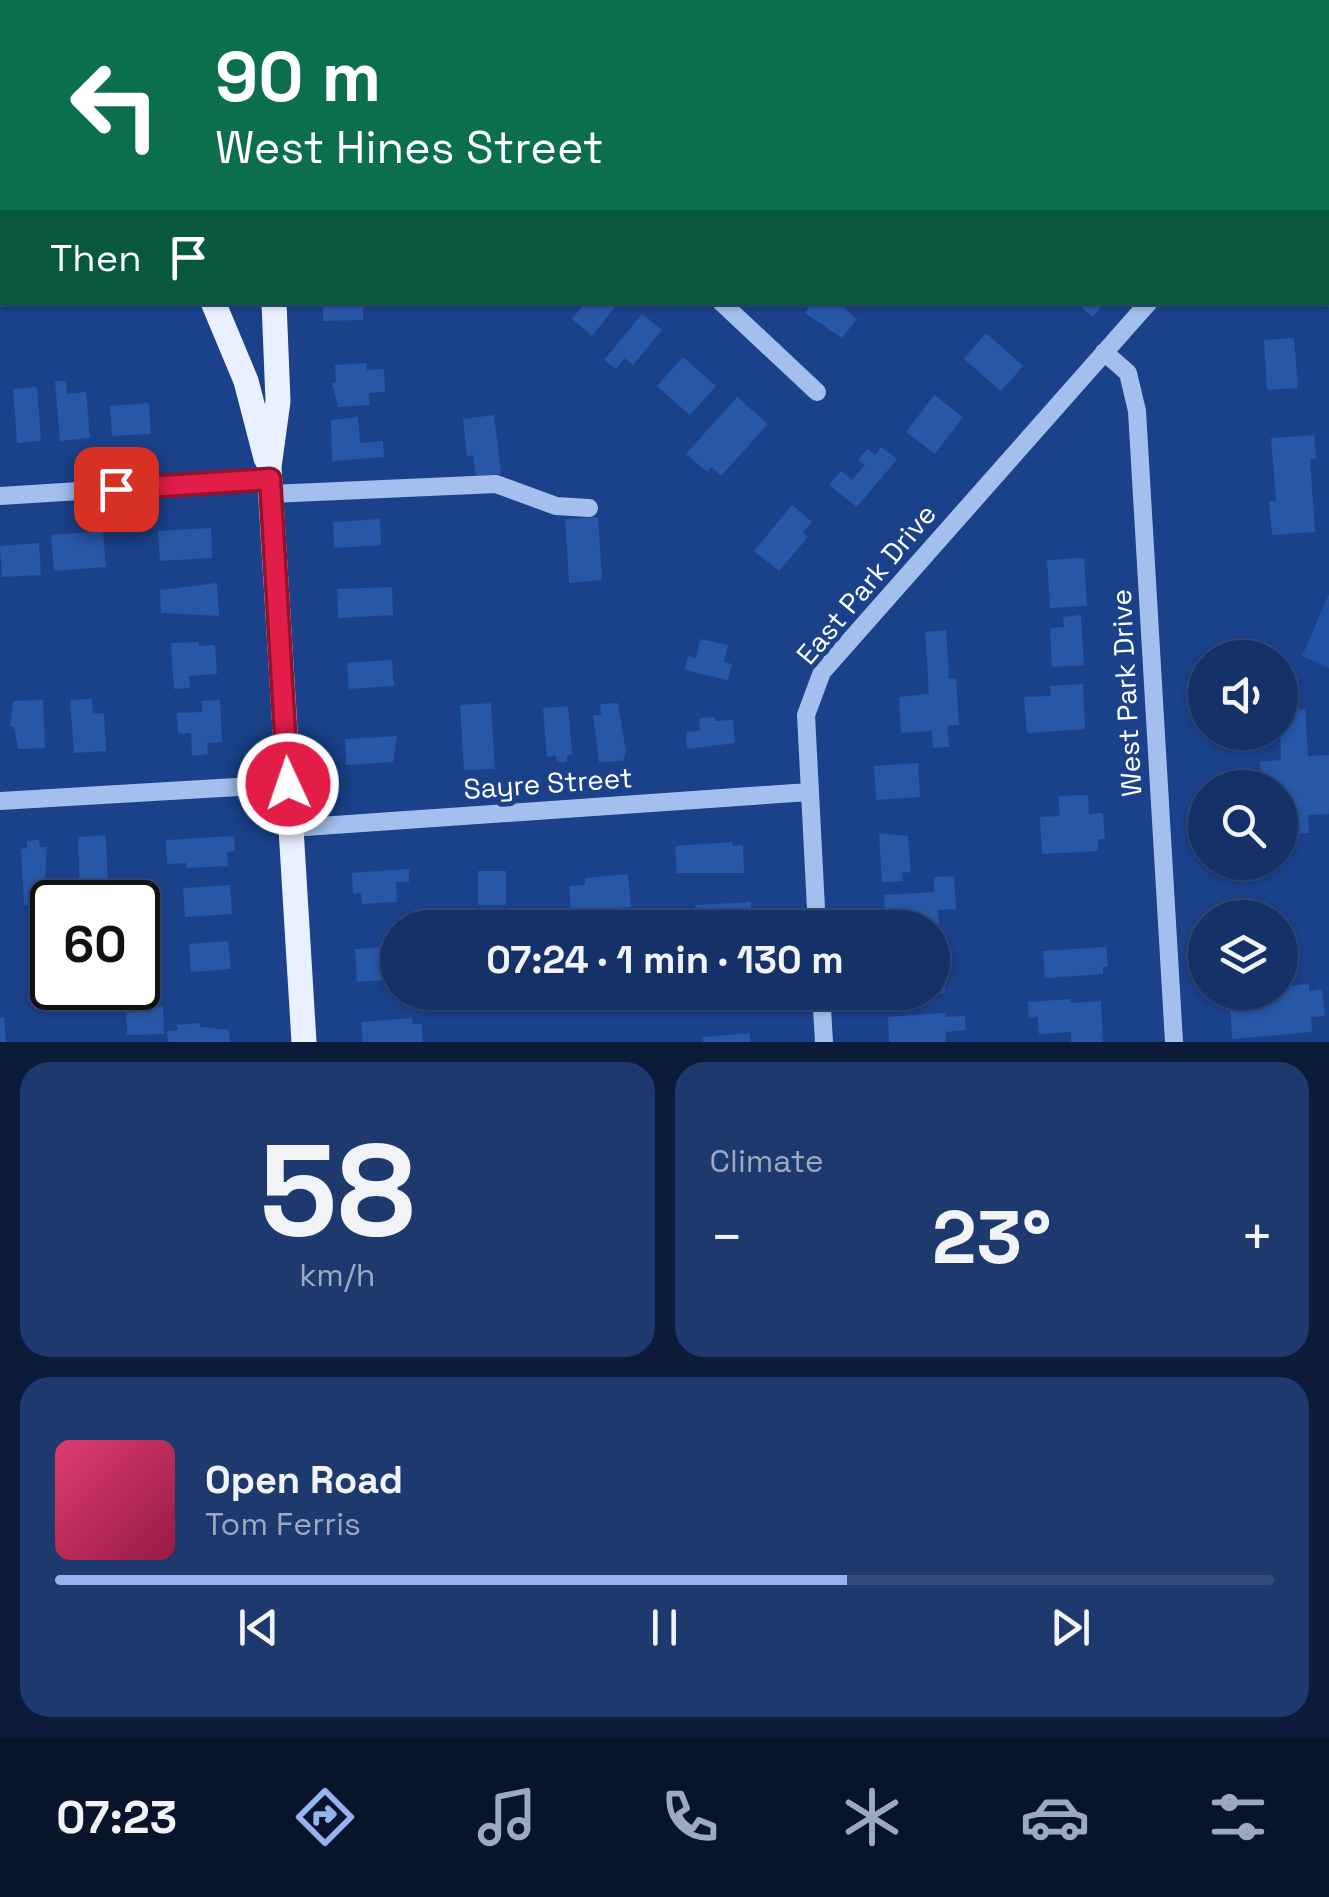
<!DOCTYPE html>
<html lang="en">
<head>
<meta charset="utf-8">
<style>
	:root { --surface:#143168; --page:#1d396e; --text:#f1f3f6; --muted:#9da9c0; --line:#334c7c; --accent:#95b2f1 }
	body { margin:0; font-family:"Space Grotesk",sans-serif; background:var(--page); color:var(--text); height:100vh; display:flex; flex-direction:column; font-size:38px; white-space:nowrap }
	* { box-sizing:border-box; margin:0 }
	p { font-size:32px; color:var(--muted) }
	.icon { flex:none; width:55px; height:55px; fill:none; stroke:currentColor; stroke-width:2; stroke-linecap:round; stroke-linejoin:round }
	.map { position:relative; height:1042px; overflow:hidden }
	.details { display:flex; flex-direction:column; gap:20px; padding:20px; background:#0b1b39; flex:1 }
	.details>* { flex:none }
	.top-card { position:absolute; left:0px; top:0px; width:1330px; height:305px; box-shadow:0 2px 8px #0004,0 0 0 2px var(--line); background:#0b6e4f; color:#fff; overflow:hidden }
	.buttons { position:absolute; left:1188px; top:640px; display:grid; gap:20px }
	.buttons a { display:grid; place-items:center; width:110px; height:110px; border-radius:50%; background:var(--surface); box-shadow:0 2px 8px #0004,0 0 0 2px var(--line); font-size:50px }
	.speed { position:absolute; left:30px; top:880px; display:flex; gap:20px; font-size:50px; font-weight:700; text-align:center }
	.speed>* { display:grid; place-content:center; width:130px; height:130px; border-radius:50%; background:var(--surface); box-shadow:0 2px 8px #0004,0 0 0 2px var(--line); line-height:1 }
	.speed .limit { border:5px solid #111; border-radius:15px; background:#fff; color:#111 }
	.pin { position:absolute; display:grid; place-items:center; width:85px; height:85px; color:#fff; margin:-42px; border-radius:20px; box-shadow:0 5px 15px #0006 }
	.me { position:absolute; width:110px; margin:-55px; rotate:357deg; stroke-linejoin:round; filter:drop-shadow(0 0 8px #0008) }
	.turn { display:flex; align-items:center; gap:35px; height:210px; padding:0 50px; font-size:45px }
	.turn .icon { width:130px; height:130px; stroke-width:2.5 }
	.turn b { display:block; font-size:70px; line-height:85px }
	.then { display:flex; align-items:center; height:95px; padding:0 50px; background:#0003; gap:20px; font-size:38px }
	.big { font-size:75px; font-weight:700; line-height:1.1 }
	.details .card { flex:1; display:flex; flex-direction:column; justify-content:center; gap:15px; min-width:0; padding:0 35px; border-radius:30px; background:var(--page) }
	.details .dial { align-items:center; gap:0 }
	.dial b { font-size:130px; line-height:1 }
	.song { display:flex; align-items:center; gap:30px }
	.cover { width:120px; height:120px; border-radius:15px; background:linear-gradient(135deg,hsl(340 70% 55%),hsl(340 70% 35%)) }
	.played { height:10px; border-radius:5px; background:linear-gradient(90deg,var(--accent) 65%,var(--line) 65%) }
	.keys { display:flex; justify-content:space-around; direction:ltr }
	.heat { display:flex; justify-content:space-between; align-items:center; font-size:55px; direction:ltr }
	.details .tiles { flex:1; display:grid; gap:20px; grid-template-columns:1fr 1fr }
	.card:last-child { grid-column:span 2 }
	.trip { position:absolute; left:380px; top:910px; width:570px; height:100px; border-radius:50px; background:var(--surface); box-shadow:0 2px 8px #0004,0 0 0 2px var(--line); font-weight:700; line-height:100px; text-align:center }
	.tab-bar { display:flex; height:160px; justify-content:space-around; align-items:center; background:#08142a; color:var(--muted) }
	.tab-bar .icon { width:70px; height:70px }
	.tab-bar .selected { color:var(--accent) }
	.tab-bar b { font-size:45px; color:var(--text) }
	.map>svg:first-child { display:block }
	.green { fill:#2252a3 }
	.building { fill:#2857a8 }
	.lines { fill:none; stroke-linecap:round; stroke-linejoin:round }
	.path { stroke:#a3bfed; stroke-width:4; stroke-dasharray:5 8; stroke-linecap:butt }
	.minor { stroke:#a3bfed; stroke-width:18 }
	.major { stroke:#e9f0ff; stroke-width:25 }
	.route-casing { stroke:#92132f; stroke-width:25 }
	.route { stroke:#e11d48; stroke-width:18 }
	.labels { text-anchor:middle; stroke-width:10; stroke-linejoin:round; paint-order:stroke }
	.street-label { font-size:28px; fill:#fff; stroke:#1a418a }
</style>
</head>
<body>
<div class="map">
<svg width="1329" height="1042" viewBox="0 0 1329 1042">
	<rect width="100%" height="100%" fill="#1a418a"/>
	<path class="green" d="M1329,594V668L1302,656Z"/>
	<path class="building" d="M323,302H363V320L323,321Z
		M586,302H619L592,336L572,319Z
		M803,302H837L857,319L842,338L805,313L809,308Z
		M1075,302H1105L1093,317Z
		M642,314L662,330L633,365L624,358L616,369L604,360Z
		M986,333L1023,366L1001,391L964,359Z
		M1294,338L1298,388L1267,390L1264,340Z
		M683,357L716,386L690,415L657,386Z
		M366,363L367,370L384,369L385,392L369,393L370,405L338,407L332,383L336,382L335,365Z
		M55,381H66L67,394L86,392L90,438L60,441Z
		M37,387L41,441L17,443L13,389Z
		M934,395L963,417L935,454L906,432Z
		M737,397L768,424L721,476L712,467L707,472L686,454Z
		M149,403L151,434L112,436L110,406Z
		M494,415L501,474L476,477L473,455L467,456L463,419Z
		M358,417L360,443L383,441L384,457L332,461L331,420Z
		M1314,435L1316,459H1310L1315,532L1272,535L1269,501H1276L1271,438Z
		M881,447L897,459L857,507L829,485L841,471L852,480L865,465L858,460L867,449L875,455Z
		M792,505L812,522L803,532L808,537L779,571L754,551Z
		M598,517L602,580L569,583L565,519Z
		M380,519L381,545L334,548L333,522Z
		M211,528L212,558L160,561L158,531Z
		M103,531L106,567L54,571L51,535Z
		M39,543L41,575L2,577L0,546Z
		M1084,558L1087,606L1050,608L1047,560Z
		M217,583L219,616L161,613L160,590Z
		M392,587L393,615L338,618L337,589Z
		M1081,615L1084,665L1052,667L1050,628L1064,627L1063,617Z
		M946,630L949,679L956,678L959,725L947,726L949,747L933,748L932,731L901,733L899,697L929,694L925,632Z
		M700,639L728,645L724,662L732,664L728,680L685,670L688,656L696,658Z
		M199,642V646L215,645L217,674L189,676L190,688L174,689L171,643Z
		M392,660L394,686L349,689L347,663Z
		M1083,684L1085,729L1027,733L1024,697L1051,696L1050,686Z
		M92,699L93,714L104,713L106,751L74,753L70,700Z
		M43,700L45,748L18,749L14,727H10L13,701Z
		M220,700L222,742L207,743L208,754L192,756L191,733L178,734L177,713L202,712V701Z
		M491,703L495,769L464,770L460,705Z
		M618,703L626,752L623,761L599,762L593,715H601L600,704Z
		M568,706L572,755H567V762H557L556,756L547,757L543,708Z
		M1305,709L1308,756L1329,755V814L1308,815L1309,833L1291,834L1288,803L1280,804V788H1271L1270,776L1261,777L1260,762L1281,760L1280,711Z
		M715,717V721L733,720L735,743L687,749L686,732L700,731L699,718Z
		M397,736L393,762L346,765L345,739Z
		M918,763L920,797L876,800L874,766Z
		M1088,795L1089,814L1103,813L1105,839H1098V851L1042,854L1040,817L1060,816L1058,796Z
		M879,833L908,836L911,872L902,873L903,881L882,882Z
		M106,835L108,892L80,893L78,837Z
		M234,836L235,851L227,852L228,866L186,868V863L167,864L166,840Z
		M39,840L40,847H47L44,894L37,895V904L24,905L21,849L27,848V841Z
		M732,842L733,846L743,845L744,873H677L675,846Z
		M409,869V882H396L397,902L362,904L361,893L353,894L352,873Z
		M478,871H506V905H478Z
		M628,874L631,907L608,909L610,928H592L590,909L571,911L569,886L585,885V878Z
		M954,876L956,909L938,910L939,926L886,928L884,895L934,892V877Z
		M230,885L232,914L185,917L183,888Z
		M751,902L752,928H697L695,905Z
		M228,941L231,969L191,972L189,944Z
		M398,946V979L357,982L355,949Z
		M1106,947L1108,967H1103V974L1045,978L1043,951Z
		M943,964L945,993L932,994V965Z
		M1309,984V991L1322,989L1325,1016L1311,1017L1312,1032L1232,1039L1230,1008L1245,1006L1244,992H1280V987Z
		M701,992H757L758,996L701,999Z
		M1070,999V1003L1101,1001L1103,1042H1071V1032L1039,1034L1038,1017L1029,1018L1028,1002Z
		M163,1006L164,1034L127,1035L126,1008Z
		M945,1013L946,1017L965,1016L966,1030L945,1032L946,1042H889L888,1017Z
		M4,1017L6,1042H0V1018Z
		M412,1018L413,1024H422L423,1042H363L361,1022Z
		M200,1023V1027L229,1030L230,1042H168L167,1031L178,1030L177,1025Z
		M750,1033V1042H703V1037Z"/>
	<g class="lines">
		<path class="path" d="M1252,0L1263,2
			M1211,2L1214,0
			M1273,2L1279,1
			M1328,40H1329"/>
		<path class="minor" d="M374,0L377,2
			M861,0L864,2
			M556,2L558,0
			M987,2L990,0
			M1328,101L1329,99
			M0,168H2
			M721,302L817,392
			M1104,352L1128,373L1137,411L1174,1042
			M271,494L496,484L556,506L589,508
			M0,496L270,479
			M0,801L288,784
			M291,828L809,792
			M817,928L806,715L822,672L1149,302
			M821,992L824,1042"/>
		<path class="major" d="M257,0V2
			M0,96L2,98
			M213,302L246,381L266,458
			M274,302L278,401L269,467L304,1042"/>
	</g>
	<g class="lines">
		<defs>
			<path id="route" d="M116,489L270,479L288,784"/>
		</defs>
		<use href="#route" class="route-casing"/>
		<use href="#route" class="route"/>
	</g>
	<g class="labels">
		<g class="street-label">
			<text transform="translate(866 584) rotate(-50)" y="10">East Park Drive</text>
			<text transform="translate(1126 693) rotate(-93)" y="10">West Park Drive</text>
			<text transform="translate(548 783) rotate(-4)" y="10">Sayre Street</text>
		</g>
	</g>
</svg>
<div class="buttons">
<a><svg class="icon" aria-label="sound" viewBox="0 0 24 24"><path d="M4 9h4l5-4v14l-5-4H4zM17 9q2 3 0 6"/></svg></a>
<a><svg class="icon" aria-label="search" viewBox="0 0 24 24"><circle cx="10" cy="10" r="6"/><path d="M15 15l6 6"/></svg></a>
<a><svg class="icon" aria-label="layers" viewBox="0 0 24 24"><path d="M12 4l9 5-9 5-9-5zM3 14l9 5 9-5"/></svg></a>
</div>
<div class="speed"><div class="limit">60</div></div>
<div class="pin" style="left:116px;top:489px;background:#d93025"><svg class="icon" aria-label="arrive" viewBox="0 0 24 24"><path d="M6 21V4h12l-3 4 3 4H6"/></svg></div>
<svg class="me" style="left:288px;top:784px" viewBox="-20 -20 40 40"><circle r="17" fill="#e11d48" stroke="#fff" stroke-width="3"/><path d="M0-11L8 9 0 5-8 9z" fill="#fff"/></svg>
<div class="trip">07:24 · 1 min · 130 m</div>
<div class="top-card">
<div class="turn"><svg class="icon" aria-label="left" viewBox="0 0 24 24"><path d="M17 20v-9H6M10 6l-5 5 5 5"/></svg><div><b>90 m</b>West Hines Street</div></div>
<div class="then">Then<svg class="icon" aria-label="arrive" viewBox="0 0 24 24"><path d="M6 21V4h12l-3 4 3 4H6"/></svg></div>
</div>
</div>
<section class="details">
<div class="tiles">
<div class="card dial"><b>58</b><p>km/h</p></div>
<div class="card"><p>Climate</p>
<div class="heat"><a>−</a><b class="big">23°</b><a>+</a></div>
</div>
<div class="card">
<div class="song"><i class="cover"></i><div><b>Open Road</b><p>Tom Ferris</p></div></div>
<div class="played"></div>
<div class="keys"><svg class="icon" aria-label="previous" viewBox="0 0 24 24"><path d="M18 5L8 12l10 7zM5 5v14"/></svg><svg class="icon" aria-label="pause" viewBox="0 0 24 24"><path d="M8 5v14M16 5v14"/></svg><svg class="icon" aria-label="next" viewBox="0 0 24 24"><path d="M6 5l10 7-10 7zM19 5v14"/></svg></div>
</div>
</div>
</section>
<nav class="tab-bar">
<b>07:23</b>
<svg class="icon selected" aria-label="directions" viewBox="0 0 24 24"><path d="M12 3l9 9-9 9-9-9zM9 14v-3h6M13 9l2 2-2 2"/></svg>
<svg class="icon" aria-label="music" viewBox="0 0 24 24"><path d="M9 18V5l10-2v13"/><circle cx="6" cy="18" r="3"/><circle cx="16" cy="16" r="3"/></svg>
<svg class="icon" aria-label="phone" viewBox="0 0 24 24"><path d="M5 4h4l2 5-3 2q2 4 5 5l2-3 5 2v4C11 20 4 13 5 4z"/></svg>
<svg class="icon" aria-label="climate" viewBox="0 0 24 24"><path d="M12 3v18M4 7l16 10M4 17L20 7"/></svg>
<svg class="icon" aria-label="car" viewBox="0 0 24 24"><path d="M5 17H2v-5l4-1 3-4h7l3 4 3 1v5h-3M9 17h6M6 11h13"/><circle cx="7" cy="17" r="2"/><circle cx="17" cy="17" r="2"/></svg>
<svg class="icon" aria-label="filters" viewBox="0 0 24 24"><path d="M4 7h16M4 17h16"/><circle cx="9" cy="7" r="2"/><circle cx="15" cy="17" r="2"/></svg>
</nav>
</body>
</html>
